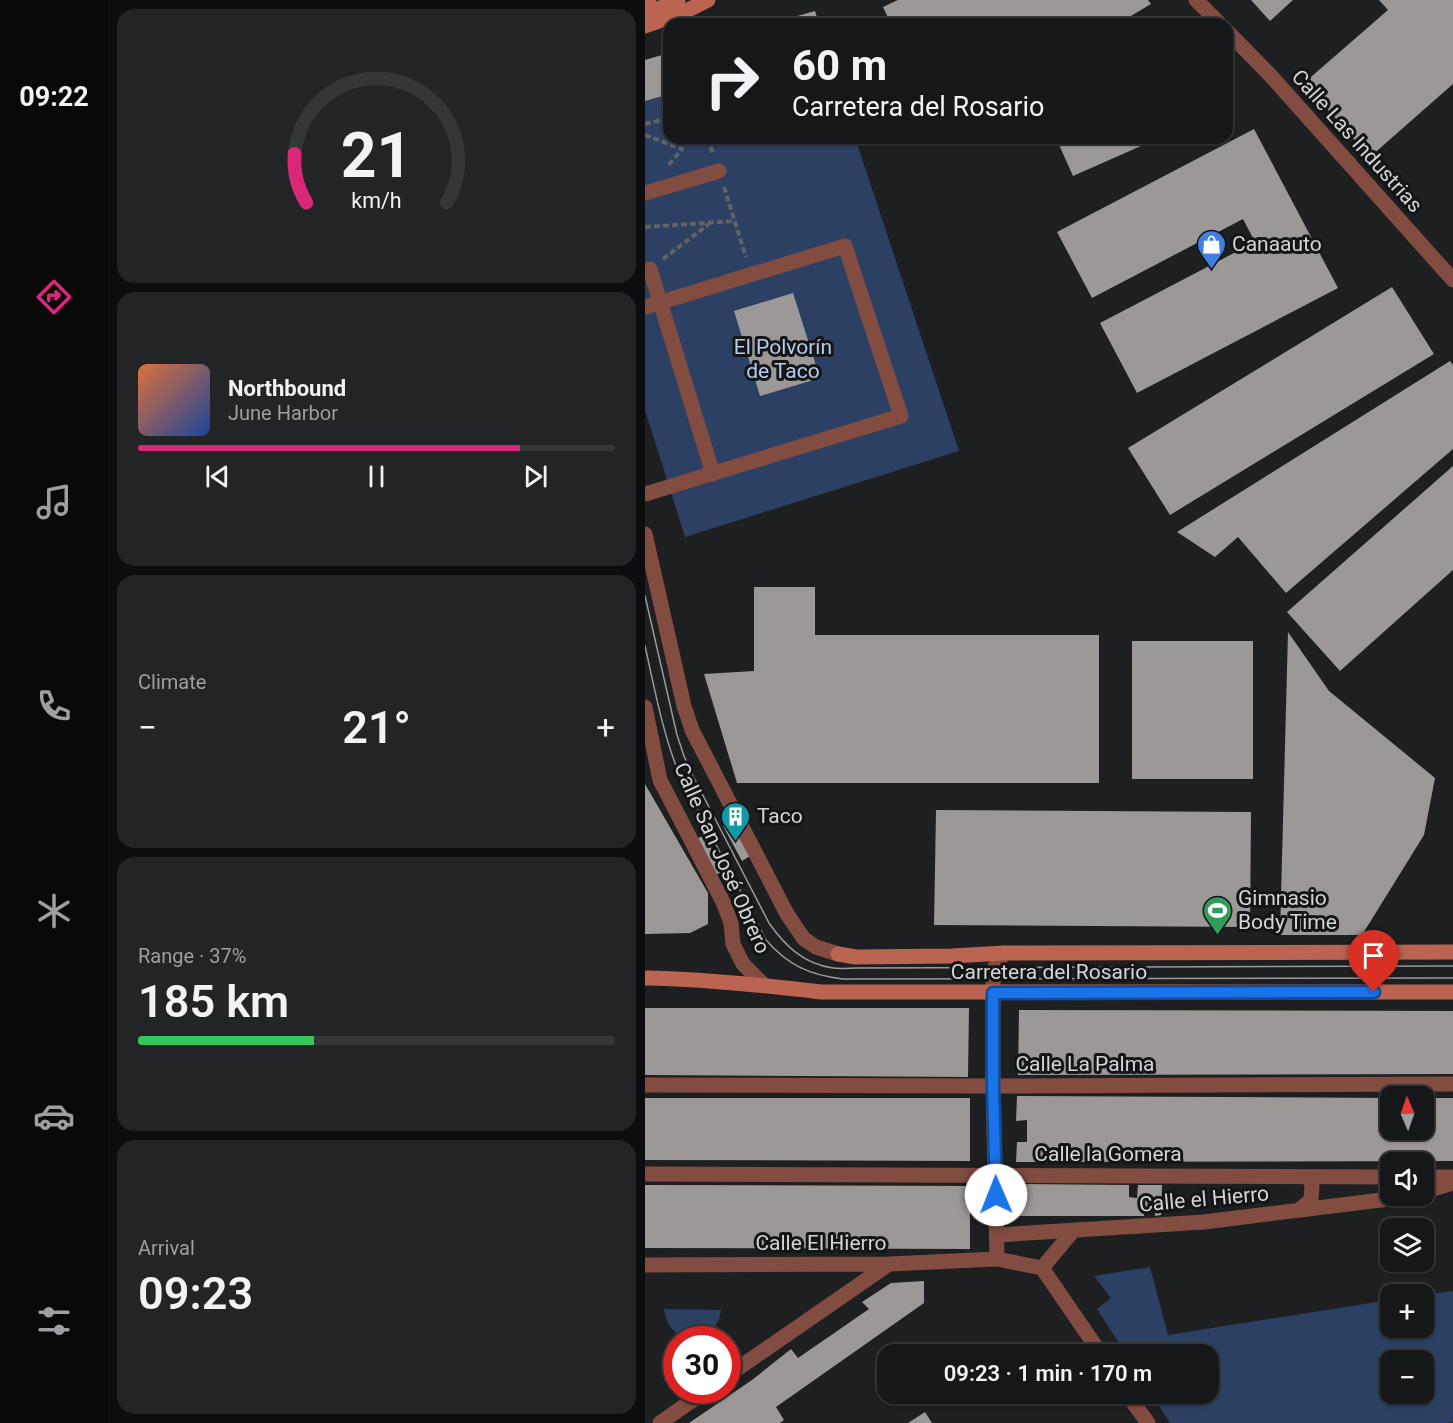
<!DOCTYPE html>
<html lang="en">
<head>
<meta charset="utf-8">
<style>
	:root { --surface:#161719; --page:#232426; --text:#f1f3f6; --muted:#9e9fa2; --line:#353638; --accent:#db2777 }
	body { margin:0; font-family:Roboto,sans-serif; background:var(--page); color:var(--text); height:100vh; display:flex; flex-direction:column; font-size:22px; white-space:nowrap }
	* { box-sizing:border-box; margin:0 }
	p { font-size:20px; color:var(--muted) }
	.icon { flex:none; width:33px; height:33px; fill:none; stroke:currentColor; stroke-width:2; stroke-linecap:round; stroke-linejoin:round }
	.map { position:relative; flex:1; overflow:hidden }
	.drawer { display:flex; flex-direction:column; gap:9px; padding:9px; background:#0c0d0e; width:537px }
	.drawer>* { flex:none }
	.top-card { position:absolute; left:18px; top:18px; width:570px; height:126px; border-radius:18px; box-shadow:0 2px 4px #0004,0 0 0 2px var(--line); background:#161719; color:var(--text); overflow:hidden }
	.needle { width:39px; rotate:358deg }
	.controls { position:absolute; left:735px; top:1086px; display:grid; gap:12px }
	.controls a { display:grid; place-items:center; width:54px; height:54px; border-radius:12px; background:var(--surface); box-shadow:0 2px 4px #0004,0 0 0 2px var(--line); font-size:30px }
	.speed { position:absolute; left:18px; top:1326px; display:flex; gap:12px; font-size:30px; font-weight:700; text-align:center }
	.speed>* { display:grid; place-content:center; width:78px; height:78px; border-radius:50%; background:var(--surface); box-shadow:0 2px 4px #0004,0 0 0 2px var(--line); line-height:1 }
	.speed .limit { border:9px solid #d22; background:#fff; color:#111 }
	.pin { position:absolute; display:grid; place-items:center; width:51px; height:51px; color:#fff; margin:-62px -26px; border-radius:50% 50% 50% 0; rotate:-45deg; box-shadow:0 0 6px #0007 }
	.pin .icon { rotate:45deg }
	.me { position:absolute; width:66px; margin:-33px; rotate:359deg; stroke-linejoin:round; filter:drop-shadow(0 0 4px #0008) }
	.turn { display:flex; align-items:center; gap:21px; height:126px; padding:0 30px; font-size:27px }
	.turn .icon { width:78px; height:78px; stroke-width:2.5 }
	.turn b { display:block; font-size:42px; line-height:51px }
	.big { font-size:45px; font-weight:600; line-height:1.1 }
	.drawer .card { flex:1; display:flex; flex-direction:column; justify-content:center; gap:9px; min-width:0; padding:0 21px; border-radius:18px; background:var(--page) }
	.drawer .dial { align-items:center; gap:0 }
	.dial svg { height:156px; overflow:visible; fill:none; stroke:var(--line); stroke-width:7; stroke-linecap:round; text-anchor:middle }
	.dial text { fill:var(--text); stroke:none }
	.song { display:flex; align-items:center; gap:18px }
	.cover { width:72px; height:72px; border-radius:9px; background:linear-gradient(135deg,hsl(20 70% 55%),hsl(220 70% 35%)) }
	.played { height:6px; border-radius:3px; background:linear-gradient(90deg,var(--accent) 80%,var(--line) 80%) }
	.keys { display:flex; justify-content:space-around; direction:ltr }
	.heat { display:flex; justify-content:space-between; align-items:center; font-size:33px; direction:ltr }
	.charge { height:9px; border-radius:4px; background:linear-gradient(90deg,#34c759 37%,var(--line) 0) }
	.trip { position:absolute; left:232px; top:1344px; width:342px; height:60px; border-radius:18px; background:var(--surface); box-shadow:0 2px 4px #0004,0 0 0 2px var(--line); font-weight:600; line-height:60px; text-align:center }
	main { display:flex; flex:1; min-height:0 }
	.tab-bar { display:flex; flex-direction:column; width:108px; justify-content:space-around; align-items:center; background:#09090a; color:var(--muted) }
	.tab-bar .icon { width:42px; height:42px }
	.tab-bar .selected { color:var(--accent) }
	.tab-bar b { font-size:27px; color:var(--text) }
	.map>svg:first-child { display:block }
	.green { fill:#2b4063; fill-rule:evenodd }
	.building { fill:#9b9897 }
	.lines { fill:none; stroke-linecap:round; stroke-linejoin:round }
	.path { stroke:#616264; stroke-width:4; stroke-dasharray:6 3; stroke-linecap:butt }
	.pedestrian { stroke:#824c40; stroke-width:15 }
	.minor { stroke:#824c40; stroke-width:15 }
	.secondary { stroke:#ba6451; stroke-width:15 }
	.tram { stroke:#999a9b; stroke-width:1.5 }
	.route-casing { stroke:#114b97; stroke-width:15 }
	.route { stroke:#1a73e8; stroke-width:10 }
	.labels { text-anchor:middle; stroke-width:6; stroke-linejoin:round; paint-order:stroke }
	.street-label { font-size:21px; fill:#d4d5d6; stroke:#141517 }
	.poi-label { font-size:21px; fill:#d4d5d6; stroke:#141517; text-anchor:start }
	.park-label { font-size:21px; fill:#b6ccf0; stroke:#141517 }
</style>
</head>
<body>
<main>
<nav class="tab-bar">
<b>09:22</b>
<svg class="icon selected" aria-label="directions" viewBox="0 0 24 24"><path d="M12 3l9 9-9 9-9-9zM9 14v-3h6M13 9l2 2-2 2"/></svg>
<svg class="icon" aria-label="music" viewBox="0 0 24 24"><path d="M9 18V5l10-2v13"/><circle cx="6" cy="18" r="3"/><circle cx="16" cy="16" r="3"/></svg>
<svg class="icon" aria-label="phone" viewBox="0 0 24 24"><path d="M5 4h4l2 5-3 2q2 4 5 5l2-3 5 2v4C11 20 4 13 5 4z"/></svg>
<svg class="icon" aria-label="climate" viewBox="0 0 24 24"><path d="M12 3v18M4 7l16 10M4 17L20 7"/></svg>
<svg class="icon" aria-label="car" viewBox="0 0 24 24"><path d="M5 17H2v-5l4-1 3-4h7l3 4 3 1v5h-3M9 17h6M6 11h13"/><circle cx="7" cy="17" r="2"/><circle cx="17" cy="17" r="2"/></svg>
<svg class="icon" aria-label="filters" viewBox="0 0 24 24"><path d="M4 7h16M4 17h16"/><circle cx="9" cy="7" r="2"/><circle cx="15" cy="17" r="2"/></svg>
</nav>
<section class="drawer">
<div class="card dial"><svg viewBox="0 0 100 80">
<path d="M14 69A42 42 0 1 1 86 69"/>
<path d="M14 69A42 42 0 0 1 8 44" stroke="#db2777"/>
<text x="50" y="56" font-size="32" font-weight="700">21</text>
<text x="50" y="72" font-size="11">km/h</text>
</svg></div>
<div class="card">
<div class="song"><i class="cover"></i><div><b>Northbound</b><p>June Harbor</p></div></div>
<div class="played"></div>
<div class="keys"><svg class="icon" aria-label="previous" viewBox="0 0 24 24"><path d="M18 5L8 12l10 7zM5 5v14"/></svg><svg class="icon" aria-label="pause" viewBox="0 0 24 24"><path d="M8 5v14M16 5v14"/></svg><svg class="icon" aria-label="next" viewBox="0 0 24 24"><path d="M6 5l10 7-10 7zM19 5v14"/></svg></div>
</div>
<div class="card"><p>Climate</p>
<div class="heat"><a>−</a><b class="big">21°</b><a>+</a></div>
</div>
<div class="card"><p>Range · 37%</p><b class="big">185 km</b><div class="charge"></div></div>
<div class="card"><p>Arrival</p><b class="big">09:23</b></div>
</section>
<div class="map">
<svg width="808" height="1423" viewBox="0 0 808 1423">
	<rect width="100%" height="100%" fill="#1d1f21"/>
	<path class="green" d="M24,53V138H210L314,451L40,537L0,410V60Z
		M505,1267L523,1335L745,1300L746,1328H778L779,1295L808,1291V1422L804,1423H525L506,1394H564V1354H481L452,1309L466,1298L449,1276ZM746,1360H778V1394H746Z
		M19,1309L76,1310C71,1349 24,1349 19,1309Z"/>
	<path class="building" d="M253,0H503L506,4L479,20L481,24H246L238,7Z
		M606,0H648L625,21Z
		M734,0H808V84L725,157L659,83L743,10Z
		M170,11L174,24H128V23Z
		M24,53V94L0,101V60Z
		M609,129L693,288L492,393L455,323L610,242L598,219L447,298L412,232Z
		M411,138H514L428,176Z
		M747,287L789,354L525,515L483,448Z
		M148,293L175,378L115,396L89,311Z
		M805,361L808,365V449L641,593L593,537L570,557L532,532Z
		M808,466V570L695,671L642,612Z
		M109,587H170V635H454V783H92L59,674L109,671Z
		M643,632L684,691L790,778L779,835L717,935H635Z
		M487,641H608V779H487Z
		M0,784L63,893V924L45,933L0,934Z
		M291,810L606,812L605,927L289,925Z
		M85,822L105,856L97,861L78,826Z
		M59,835L78,871L71,875L52,839Z
		M0,1008H324L323,1077L0,1075Z
		M374,1010L808,1011V1074L373,1075Z
		M372,1096L746,1098V1130H778V1098H808V1161L371,1162L372,1142H382V1120L371,1121Z
		M0,1098H325V1161L0,1160Z
		M368,1184L484,1185V1197L492,1198L493,1185H517L516,1215L510,1216V1209H499V1216H368Z
		M0,1185L325,1186V1249L0,1248Z
		M279,1281V1303L131,1407L139,1420L135,1423H44L107,1380L146,1349L153,1358L224,1309L217,1302L246,1283Z
		M280,1412L287,1423H263Z"/>
	<g class="lines">
		<path class="path" d="M0,124L24,118
			M0,135L37,149L22,167
			M63,138L68,154
			M79,187L101,257
			M0,227L90,221
			M18,259L64,224"/>
		<path class="pedestrian" d="M0,193L74,171
			M5,269L68,474
			M0,307L200,246L256,416L0,494"/>
		<path class="minor" d="M551,0L575,24
			M582,31L626,76L808,280
			M0,534L39,706L47,730L142,914L159,939L171,947L193,954
			M0,707L15,780L78,902L86,923L88,944L98,964L119,985
			M359,953L349,968L348,978V1086L352,1259L397,1268
			M0,1085L348,1086L808,1084
			M0,1174L746,1177
			M778,1177H808
			M778,1192L808,1183
			M654,1210L666,1200L667,1186L664,1177
			M352,1235L559,1222L768,1196
			M0,1265L244,1264L352,1259
			M397,1268L456,1354
			M397,1268L429,1230
			M82,1376L244,1264
			M482,1394L503,1423
			M15,1423L62,1390"/>
		<path class="secondary" d="M0,1L4,0
			M0,15L33,0
			M0,26L37,13L63,0
			M193,954L211,957L307,956L359,953L808,952
			M0,978C59,979 117,985 176,992H808"/>
		<path class="tram" d="M0,596L32,735L39,756L48,776L124,923C140,946 159,964 188,968C196,969 204,968 212,968L808,966
			M0,646C10,690 18,735 35,776L121,940C143,965 164,975 198,979L808,978"/>
	</g>
	<g class="lines">
		<defs>
			<path id="route" d="M351,1195L348,1086V993L729,992"/>
		</defs>
		<use href="#route" class="route-casing"/>
		<use href="#route" class="route"/>
	</g>
	<defs>
		<symbol id="shop-pin" viewBox="-11 -11 22 30"><path d="M0 17L-7.5 6A9.5 9.5 0 1 1 7.5 6Z" fill="#3f7fe0" stroke="#141517"/><path d="M-5-2.5h2.3a2.7 3.5 0 0 1 5.4 0H5L5.5 6h-11ZM-1.5-2.5h3a1.5 2.3 0 0 0-3 0Z" fill="#fff"/></symbol>
		<symbol id="building-pin" viewBox="-11 -11 22 30"><path d="M0 17L-7.5 6A9.5 9.5 0 1 1 7.5 6Z" fill="#0f9aa8" stroke="#141517"/><path d="M-4-6H4V6H1V3H-1V6H-4ZM-2.5-4.3h1.7v1.8h-1.7ZM.8-4.3h1.7v1.8H.8ZM-2.5-1h1.7V.8h-1.7ZM.8-1h1.7V.8H.8Z" fill="#fff"/></symbol>
		<symbol id="stadium-pin" viewBox="-11 -11 22 30"><path d="M0 17L-7.5 6A9.5 9.5 0 1 1 7.5 6Z" fill="#2e9e5b" stroke="#141517"/><path d="M0-5a6.5 5 0 1 0 0 10a6.5 5 0 1 0 0-10ZM-3.5-1.8h7v3.6h-7Z" fill="#fff"/></symbol>
	</defs>
	<g fill-rule="evenodd">
		<use href="#shop-pin" x="550" y="228" width="33" height="45"/>
		<use href="#building-pin" x="74" y="800" width="33" height="45"/>
		<use href="#stadium-pin" x="556" y="894" width="33" height="45"/>
	</g>
	<g class="labels">
		<g class="street-label">
			<text transform="translate(712 141) rotate(48)" y="7">Calle Las Industrias</text>
			<text transform="translate(77 858) rotate(66)" y="7">Calle San José Obrero</text>
			<text x="404" y="979">Carretera del Rosario</text>
			<text x="440" y="1071">Calle La Palma</text>
			<text x="463" y="1161">Calle la Gomera</text>
			<text transform="translate(559 1199) rotate(-5)" y="7">Calle el Hierro</text>
			<text x="176" y="1250">Calle El Hierro</text>
		</g>
		<g class="poi-label">
			<text x="587" y="251">Canaauto</text>
			<text x="112" y="823">Taco</text>
			<text x="593" y="905">Gimnasio<tspan x="593" dy="24">Body Time</tspan></text>
		</g>
		<g class="park-label">
			<text x="138" y="354">El Polvorín<tspan x="138" dy="24">de Taco</tspan></text>
		</g>
	</g>
</svg>
<div class="controls">
<a><svg class="needle" viewBox="-14 -14 28 28"><path d="M0-13l5 13h-10z" fill="#e53935"/><path d="M0 13l5-13h-10z" fill="#9e9fa2"/></svg></a>
<a><svg class="icon" aria-label="sound" viewBox="0 0 24 24"><path d="M4 9h4l5-4v14l-5-4H4zM17 9q2 3 0 6"/></svg></a>
<a><svg class="icon" aria-label="layers" viewBox="0 0 24 24"><path d="M12 4l9 5-9 5-9-5zM3 14l9 5 9-5"/></svg></a>
<a>+</a>
<a>−</a>
</div>
<div class="speed"><div class="limit">30</div></div>
<div class="pin" style="left:729px;top:992px;background:#d93025"><svg class="icon" aria-label="arrive" viewBox="0 0 24 24"><path d="M6 21V4h12l-3 4 3 4H6"/></svg></div>
<svg class="me" style="left:351px;top:1195px" viewBox="-20 -20 40 40"><circle r="19" fill="#fff"/><path d="M0-13L10 11 0 6-10 11z" fill="#1a73e8"/></svg>
<div class="trip">09:23 · 1 min · 170 m</div>
<div class="top-card">
<div class="turn"><svg class="icon" aria-label="right" viewBox="0 0 24 24"><path d="M7 20v-9h11M14 6l5 5-5 5"/></svg><div><b>60 m</b>Carretera del Rosario</div></div>
</div>
</div>
</main>
</body>
</html>
